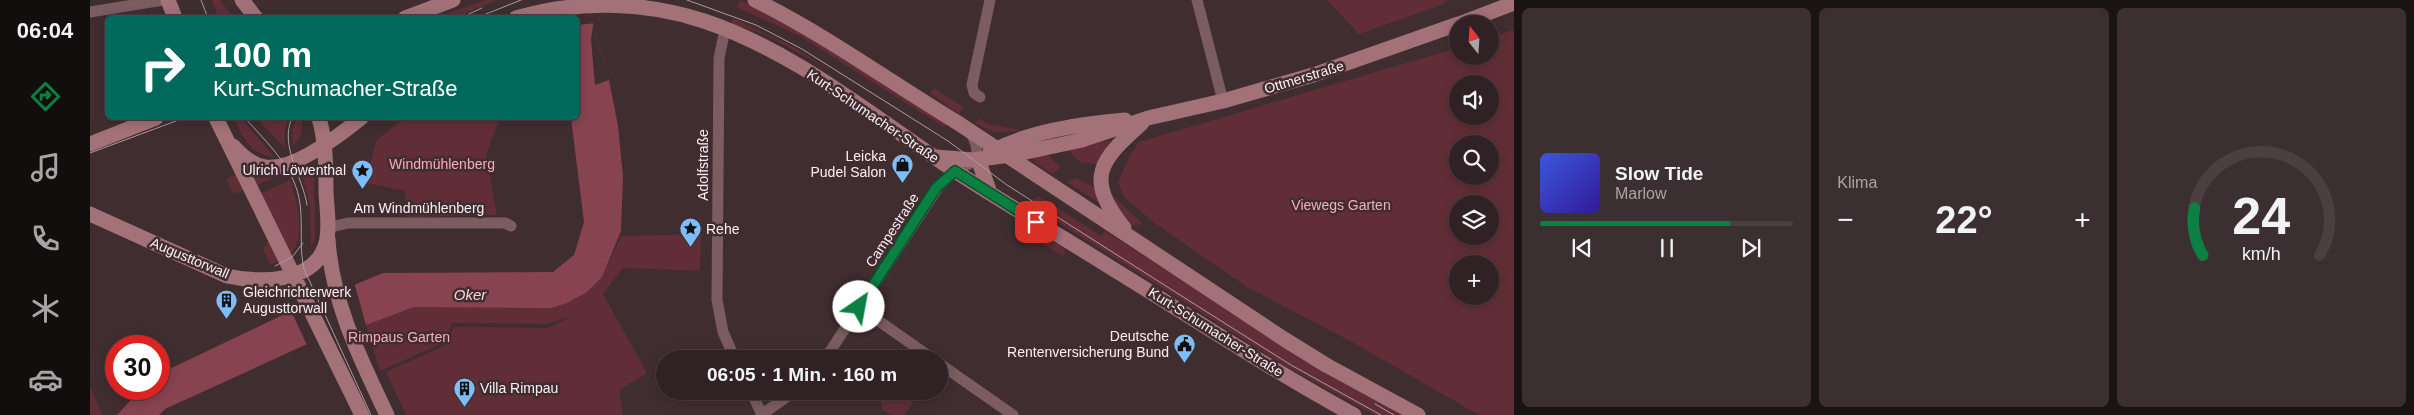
<!DOCTYPE html>
<html lang="de">
<head>
<meta charset="utf-8">
<style>
	:root { --surface:#302224; --page:#3c2f31; --text:#f1f3f6; --muted:#a8a4a6; --line:#4b3f41; --accent:#0b8043 }
	body { margin:0; font-family:Helvetica,sans-serif; background:var(--page); color:var(--text); height:100vh; display:flex; flex-direction:column; font-size:19px; white-space:nowrap }
	* { box-sizing:border-box; margin:0 }
	p { font-size:16px; color:var(--muted) }
	.icon { flex:none; width:28px; height:28px; fill:none; stroke:currentColor; stroke-width:2; stroke-linecap:round; stroke-linejoin:round }
	.map { position:relative; flex:1; overflow:hidden }
	.drawer { display:flex; flex-direction:column; gap:8px; padding:8px; background:#1a1314; width:900px }
	.drawer>* { flex:none }
	.guide { position:absolute; left:15px; top:15px; width:475px; height:105px; border-radius:8px; box-shadow:0 2px 12px #0003,0 0 0 1px var(--line); background:#00695c; color:#fff; overflow:hidden }
	.needle { width:32px; rotate:343deg }
	.buttons { position:absolute; left:1359px; top:15px; display:grid; gap:10px }
	.buttons a { display:grid; place-items:center; width:50px; height:50px; border-radius:50%; background:var(--surface); box-shadow:0 2px 12px #0003,0 0 0 1px var(--line); font-size:25px }
	.speed { position:absolute; left:15px; top:335px; display:flex; gap:10px; font-size:25px; font-weight:700; text-align:center }
	.speed>* { display:grid; place-content:center; width:65px; height:65px; border-radius:50%; background:var(--surface); box-shadow:0 2px 12px #0003,0 0 0 1px var(--line); line-height:1 }
	.speed .limit { border:8px solid #d22; background:#fff; color:#111 }
	.pin { position:absolute; display:grid; place-items:center; width:42px; height:42px; color:#fff; margin:-21px; border-radius:10px; box-shadow:0 2px 8px #0006 }
	.me { position:absolute; width:55px; margin:-28px; rotate:33deg; stroke-linejoin:round; filter:drop-shadow(0 0 4px #0008) }
	.turn { display:flex; align-items:center; gap:18px; height:105px; padding:0 25px; font-size:22px }
	.turn .icon { width:65px; height:65px; stroke-width:2.5 }
	.turn b { display:block; font-size:35px; line-height:42px }
	.big { font-size:38px; font-weight:700; line-height:1.1 }
	.drawer .tile { flex:1; display:flex; flex-direction:column; justify-content:center; gap:8px; min-width:0; padding:0 18px; border-radius:8px; background:var(--page) }
	.drawer .dial { align-items:center; gap:0 }
	.dial svg { height:130px; overflow:visible; fill:none; stroke:var(--line); stroke-width:7; stroke-linecap:round; text-anchor:middle }
	.dial text { fill:var(--text); stroke:none }
	.song { display:flex; align-items:center; gap:15px }
	.cover { width:60px; height:60px; border-radius:8px; background:linear-gradient(135deg,hsl(230 70% 55%),hsl(250 70% 35%)) }
	.played { height:5px; border-radius:2px; background:linear-gradient(90deg,var(--accent) 75%,var(--line) 75%) }
	.keys { display:flex; justify-content:space-around; direction:ltr }
	.heat { display:flex; justify-content:space-between; align-items:center; font-size:28px; direction:ltr }
	.drawer .tiles { flex:1; display:grid; gap:8px; grid-template-columns:repeat(3,1fr) }
	.trip { position:absolute; left:566px; top:350px; width:292px; height:50px; border-radius:25px; background:var(--surface); box-shadow:0 2px 12px #0003,0 0 0 1px var(--line); font-weight:700; line-height:50px; text-align:center }
	main { display:flex; flex:1; min-height:0 }
	.dock { display:flex; flex-direction:column; width:90px; justify-content:space-around; align-items:center; background:#130e0e; color:var(--muted) }
	.dock .icon { width:35px; height:35px }
	.dock .current { color:var(--accent) }
	.dock b { font-size:22px; color:var(--text) }
	.map>svg:first-child { display:block }
	.green { fill:#612e37; fill-rule:evenodd }
	.water { fill:#874350 }
	.pier { fill:#402d30 }
	.lines { fill:none; stroke-linecap:round; stroke-linejoin:round }
	.street { stroke:#7b5c60; stroke-width:11 }
	.secondary { stroke:#a37178; stroke-width:15 }
	.tram { stroke:#ab9c9e; stroke-width:1 }
	.route-casing { stroke:#07532c; stroke-width:12 }
	.route { stroke:#0b8043; stroke-width:9 }
	.labels { text-anchor:middle; stroke-width:5; stroke-linejoin:round; paint-order:stroke }
	.street-label { font-size:14px; fill:#fceff1; stroke:#402d30 }
	.poi-label { font-size:14px; fill:#fceff1; stroke:#402d30; text-anchor:end }
	.park-label { font-size:14px; fill:#fdaab6; stroke:#402d30 }
	.water-label { font-size:15px; font-style:italic; fill:#fdd2d7; stroke:#402d30 }
</style>
</head>
<body>
<main>
<nav class="dock">
<b>06:04</b>
<svg class="icon current" aria-label="directions" viewBox="0 0 24 24"><path d="M12 3l9 9-9 9-9-9zM9 14v-3h6M13 9l2 2-2 2"/></svg>
<svg class="icon" aria-label="music" viewBox="0 0 24 24"><path d="M9 18V5l10-2v13"/><circle cx="6" cy="18" r="3"/><circle cx="16" cy="16" r="3"/></svg>
<svg class="icon" aria-label="phone" viewBox="0 0 24 24"><path d="M5 4h4l2 5-3 2q2 4 5 5l2-3 5 2v4C11 20 4 13 5 4z"/></svg>
<svg class="icon" aria-label="climate" viewBox="0 0 24 24"><path d="M12 3v18M4 7l16 10M4 17L20 7"/></svg>
<svg class="icon" aria-label="car" viewBox="0 0 24 24"><path d="M5 17H2v-5l4-1 3-4h7l3 4 3 1v5h-3M9 17h6M6 11h13"/><circle cx="7" cy="17" r="2"/><circle cx="17" cy="17" r="2"/></svg>
</nav>
<div class="map">
<svg width="1424" height="415" viewBox="0 0 1424 415">
	<rect width="100%" height="100%" fill="#402d30"/>
	<path class="green" d="M122,0H130L143,17H128Z
		M396,0H407L366,17H347Z
		M650,0L687,17L858,124L854,127L710,36L647,7Z
		M1237,0H1359L1349,6L1269,34Z
		M643,18L706,48L737,69L677,35L641,24Z
		M1424,30V415H1389L1264,343L1157,287L1066,224L1034,197L1028,182L1041,154L1049,142L1367,48L1368,56H1400V38ZM1368,84H1400V116H1368ZM1368,144H1400V176H1368ZM1368,204H1400V236H1368ZM1368,264H1400V296H1368Z
		M844,88L873,107L869,114L840,93Z
		M144,118H151L184,157C161,155 153,138 144,118Z
		M166,118H198L194,134L196,149Z
		M207,118H212C213,129 211,137 203,146L202,129Z
		M314,118H410L396,154L407,215L316,217L315,191L276,183L286,141Z
		M890,119L898,124L934,131L904,132L884,123Z
		M1019,140L1022,145L1010,165L990,162L978,150Z
		M957,154L970,167L963,174L944,162L945,157Z
		M158,168L190,172L192,174L167,185Z
		M224,169L225,239L221,246L220,205L212,174Z
		M146,174L153,190L144,194L136,179Z
		M986,178L1009,190L1011,204L977,182Z
		M200,180C207,201 217,237 200,255L169,194Z
		M1022,195L1053,224L1041,226L1035,222Z
		M949,196L1011,236L1015,231L1203,351L1316,415H1285L1196,366L973,225L930,205Z
		M949,233L975,249L973,256L943,238Z
		M611,234L610,271L533,268L513,294L557,373L529,390L533,415H316L296,372L356,345L364,327L457,328L486,315L457,324L362,323L355,342L290,371L276,325L324,307H388L512,277L531,236Z
		M178,238L188,262L180,264L172,247H176Z
		M0,386L12,415H0Z
		M790,391H806L823,403L814,415H803L792,410Z"/>
	<path class="water" d="M509,0L503,25L519,80L528,126L533,177L531,231L512,277L497,292L477,303L461,308L324,307L276,325L226,340L75,409L69,415H27L51,389H69V374L201,311L293,273L463,272L484,255L494,222L481,118H488V18Z"/>
	<path class="pier" d="M464,0H512L506,23L488,25V18H460Z
		M503,25L519,80L505,85L501,40Z
		M264,282L276,325L218,347L200,309Z"/>
	<g class="lines">
		<path class="street" d="M1107,0L1133,101
			M0,12L73,0
			M635,29L629,58L627,300L633,332L645,359
			M890,97L884,93L882,85L900,0
			M237,228L258,223H415L421,226
			M769,307L843,359
			M735,359L849,186L865,171L888,159L886,145L881,132
			M850,364L923,415
			M661,391L672,415
			M671,415L705,391"/>
		<path class="secondary" d="M78,0L85,18
			M152,0L166,18
			M665,0C736,35 800,82 868,123L1194,339L1236,365L1328,415
			M315,18L363,0
			M426,18C488,0 553,1 614,21C709,53 785,119 868,173C919,206 971,236 1023,269C1103,318 1181,370 1264,415
			M1369,24L1424,3
			M126,118L272,415
			M0,144L66,118
			M143,146C152,156 162,165 175,167C203,171 250,135 271,118
			M900,152C941,131 990,124 1035,120
			M846,157L883,160L927,154L992,140L1058,118L1133,101L1223,75L1368,24
			M888,159L900,193
			M0,214L137,276C169,283 225,284 236,243C240,228 237,209 236,193C236,168 236,142 229,118
			M1034,228C994,178 1010,160 1052,123
			M238,239C242,303 270,358 297,415"/>
		<path class="tram" d="M111,0L118,18
			M597,0L666,25L712,49L858,141L917,185L1098,300L1201,365L1291,415
			M370,18L392,8
			M386,18L431,0
			M155,118C177,143 206,169 210,204C213,226 209,248 214,269L281,415
			M202,118C189,146 213,177 217,205
			M0,153L94,118
			M185,266L202,257L213,243
			M1285,404L1304,415"/>
	</g>
	<g class="lines">
		<defs>
			<path id="route" d="M769,307L846,188L865,171L946,222"/>
		</defs>
		<use href="#route" class="route-casing"/>
		<use href="#route" class="route"/>
	</g>
	<defs>
		<symbol id="shop-pin" viewBox="-11 -11 22 30"><path d="M0 17L-7.5 6A9.5 9.5 0 1 1 7.5 6Z" fill="#7cbef9" stroke="#402d30"/><path d="M-5-2.5h2.3a2.7 3.5 0 0 1 5.4 0H5L5.5 6h-11ZM-1.5-2.5h3a1.5 2.3 0 0 0-3 0Z" fill="#111"/></symbol>
		<symbol id="sight-pin" viewBox="-11 -11 22 30"><path d="M0 17L-7.5 6A9.5 9.5 0 1 1 7.5 6Z" fill="#7cbef9" stroke="#402d30"/><path d="M0-6L1.8-2.2L6-1.7L2.9 1.2L3.7 5.4L0 3.3L-3.7 5.4L-2.9 1.2L-6-1.7L-1.8-2.2Z" fill="#111"/></symbol>
		<symbol id="building-pin" viewBox="-11 -11 22 30"><path d="M0 17L-7.5 6A9.5 9.5 0 1 1 7.5 6Z" fill="#7cbef9" stroke="#402d30"/><path d="M-4-6H4V6H1V3H-1V6H-4ZM-2.5-4.3h1.7v1.8h-1.7ZM.8-4.3h1.7v1.8H.8ZM-2.5-1h1.7V.8h-1.7ZM.8-1h1.7V.8H.8Z" fill="#111"/></symbol>
		<symbol id="civic-pin" viewBox="-11 -11 22 30"><path d="M0 17L-7.5 6A9.5 9.5 0 1 1 7.5 6Z" fill="#7cbef9" stroke="#402d30"/><path d="M-.6-6.5H3V-4.5H.6V-3L4-1V1h2V6H-6V1h2V-1L-.6-3ZM-1.2 2.5V6h2.4V2.5Z" fill="#111"/></symbol>
	</defs>
	<g fill-rule="evenodd">
		<use href="#shop-pin" x="800" y="152" width="25" height="34"/>
		<use href="#sight-pin" x="260" y="158" width="25" height="34"/>
		<use href="#sight-pin" x="588" y="216" width="25" height="34"/>
		<use href="#building-pin" x="124" y="288" width="25" height="34"/>
		<use href="#civic-pin" x="1082" y="332" width="25" height="34"/>
		<use href="#building-pin" x="362" y="376" width="25" height="34"/>
	</g>
	<g class="labels">
		<g class="street-label">
			<text transform="translate(1214 77) rotate(-17)" y="5">Ottmerstraße</text>
			<text transform="translate(783 116) rotate(34)" y="5">Kurt-Schumacher-Straße</text>
			<text transform="translate(613 165) rotate(-90)" y="5">Adolfstraße</text>
			<text x="329" y="213">Am Windmühlenberg</text>
			<text transform="translate(802 230) rotate(-57)" y="5">Campestraße</text>
			<text transform="translate(100 258) rotate(23)" y="5">Augusttorwall</text>
			<text transform="translate(1126 332) rotate(32)" y="5">Kurt-Schumacher-Straße</text>
		</g>
		<g class="poi-label">
			<text x="796" y="161">Leicka<tspan x="796" dy="16">Pudel Salon</tspan></text>
			<text x="256" y="175">Ulrich Löwenthal</text>
			<text x="616" y="234" text-anchor="start">Rehe</text>
			<text x="153" y="297" text-anchor="start">Gleichrichterwerk<tspan x="153" dy="16">Augusttorwall</tspan></text>
			<text x="1079" y="341">Deutsche<tspan x="1079" dy="16">Rentenversicherung Bund</tspan></text>
			<text x="390" y="393" text-anchor="start">Villa Rimpau</text>
		</g>
		<g class="park-label">
			<text x="352" y="169">Windmühlenberg</text>
			<text x="1251" y="210">Viewegs Garten</text>
			<text x="309" y="342">Rimpaus Garten</text>
		</g>
		<g class="water-label">
			<text x="380" y="300">Oker</text>
		</g>
	</g>
</svg>
<div class="buttons">
<a><svg class="needle" viewBox="-14 -14 28 28"><path d="M0-13l5 13h-10z" fill="#e53935"/><path d="M0 13l5-13h-10z" fill="#a8a4a6"/></svg></a>
<a><svg class="icon" aria-label="sound" viewBox="0 0 24 24"><path d="M4 9h4l5-4v14l-5-4H4zM17 9q2 3 0 6"/></svg></a>
<a><svg class="icon" aria-label="search" viewBox="0 0 24 24"><circle cx="10" cy="10" r="6"/><path d="M15 15l6 6"/></svg></a>
<a><svg class="icon" aria-label="layers" viewBox="0 0 24 24"><path d="M12 4l9 5-9 5-9-5zM3 14l9 5 9-5"/></svg></a>
<a>+</a>
</div>
<div class="speed"><div class="limit">30</div></div>
<div class="pin" style="left:946px;top:222px;background:#d93025"><svg class="icon" aria-label="arrive" viewBox="0 0 24 24"><path d="M6 21V4h12l-3 4 3 4H6"/></svg></div>
<svg class="me" style="left:769px;top:307px" viewBox="-20 -20 40 40"><circle r="19" fill="#fff"/><path d="M0-13L10 11 0 6-10 11z" fill="#0b8043"/></svg>
<div class="trip">06:05 · 1 Min. · 160 m</div>
<div class="guide">
<div class="turn"><svg class="icon" aria-label="right" viewBox="0 0 24 24"><path d="M7 20v-9h11M14 6l5 5-5 5"/></svg><div><b>100 m</b>Kurt-Schumacher-Straße</div></div>
</div>
</div>
<section class="drawer">
<div class="tiles">
<div class="tile">
<div class="song"><i class="cover"></i><div><b>Slow Tide</b><p>Marlow</p></div></div>
<div class="played"></div>
<div class="keys"><svg class="icon" aria-label="previous" viewBox="0 0 24 24"><path d="M18 5L8 12l10 7zM5 5v14"/></svg><svg class="icon" aria-label="pause" viewBox="0 0 24 24"><path d="M8 5v14M16 5v14"/></svg><svg class="icon" aria-label="next" viewBox="0 0 24 24"><path d="M6 5l10 7-10 7zM19 5v14"/></svg></div>
</div>
<div class="tile"><p>Klima</p>
<div class="heat"><a>−</a><b class="big">22°</b><a>+</a></div>
</div>
<div class="tile dial"><svg viewBox="0 0 100 80">
<path d="M14 69A42 42 0 1 1 86 69"/>
<path d="M14 69A42 42 0 0 1 9 40" stroke="#0b8043"/>
<text x="50" y="56" font-size="32" font-weight="700">24</text>
<text x="50" y="72" font-size="11">km/h</text>
</svg></div>
</div>
</section>
</main>
</body>
</html>
